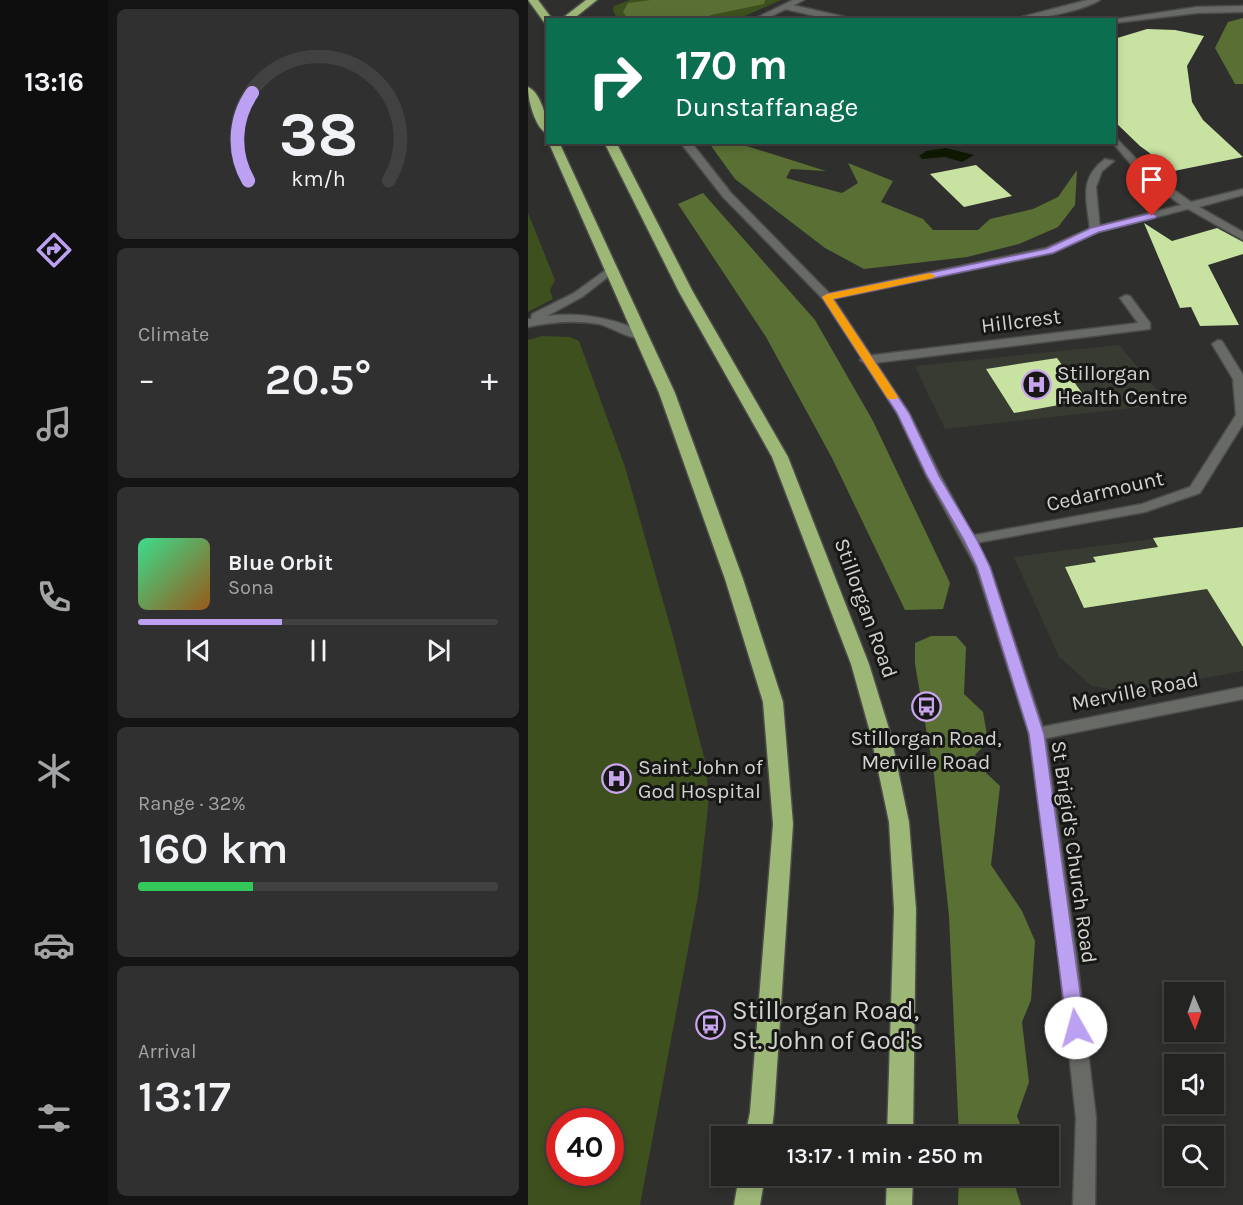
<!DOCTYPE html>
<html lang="en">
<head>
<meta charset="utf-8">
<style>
	:root { --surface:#232422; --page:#2f302f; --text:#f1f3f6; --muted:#a3a4a5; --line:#404140; --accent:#bca0f2 }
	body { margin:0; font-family:Karla,sans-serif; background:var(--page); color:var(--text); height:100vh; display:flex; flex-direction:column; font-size:22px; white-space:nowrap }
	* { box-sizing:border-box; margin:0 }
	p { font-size:20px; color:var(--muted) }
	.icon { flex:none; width:33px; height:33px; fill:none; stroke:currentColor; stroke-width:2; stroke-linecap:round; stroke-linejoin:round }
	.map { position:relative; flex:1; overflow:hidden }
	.side { display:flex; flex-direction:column; gap:9px; padding:9px; background:#131413; width:420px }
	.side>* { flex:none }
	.guide { position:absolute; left:18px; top:18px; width:570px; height:126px; border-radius:0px; box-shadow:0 3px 9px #0003,0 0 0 2px var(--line); background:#0b6e4f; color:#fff; overflow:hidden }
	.needle { width:39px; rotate:178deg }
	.controls { position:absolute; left:636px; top:982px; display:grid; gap:12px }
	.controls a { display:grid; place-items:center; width:60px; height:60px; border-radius:0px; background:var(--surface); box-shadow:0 3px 9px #0003,0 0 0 2px var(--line); font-size:30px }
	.speed { position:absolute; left:18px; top:1108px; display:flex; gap:12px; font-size:30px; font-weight:700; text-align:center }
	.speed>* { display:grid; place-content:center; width:78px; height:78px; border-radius:50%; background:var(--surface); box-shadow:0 3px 9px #0003,0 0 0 2px var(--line); line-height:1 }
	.speed .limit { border:9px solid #d22; background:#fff; color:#111 }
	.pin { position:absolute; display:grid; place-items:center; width:51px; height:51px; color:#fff; margin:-62px -26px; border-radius:50% 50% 50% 0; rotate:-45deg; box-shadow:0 0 6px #0007 }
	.pin .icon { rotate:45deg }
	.me { position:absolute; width:66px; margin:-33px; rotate:353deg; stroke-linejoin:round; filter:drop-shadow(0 0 4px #0008) }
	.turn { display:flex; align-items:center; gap:21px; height:126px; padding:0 30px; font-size:27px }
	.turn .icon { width:78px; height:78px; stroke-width:2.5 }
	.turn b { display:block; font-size:42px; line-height:51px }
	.big { font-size:45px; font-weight:600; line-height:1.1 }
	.side .tile { flex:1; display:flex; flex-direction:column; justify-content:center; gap:9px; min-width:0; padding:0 21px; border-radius:9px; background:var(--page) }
	.side .dial { align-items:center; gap:0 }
	.dial svg { height:156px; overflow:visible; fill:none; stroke:var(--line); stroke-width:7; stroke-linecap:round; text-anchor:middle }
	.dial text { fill:var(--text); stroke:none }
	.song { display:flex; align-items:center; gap:18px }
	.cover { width:72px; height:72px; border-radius:9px; background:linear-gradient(135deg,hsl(150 70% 55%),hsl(30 70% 35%)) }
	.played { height:6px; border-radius:3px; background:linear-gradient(90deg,var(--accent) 40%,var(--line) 40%) }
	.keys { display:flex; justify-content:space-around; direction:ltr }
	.heat { display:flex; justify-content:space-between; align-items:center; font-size:33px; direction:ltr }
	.charge { height:9px; border-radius:4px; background:linear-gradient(90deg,#34c759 32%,var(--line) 0) }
	.trip { position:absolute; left:183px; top:1126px; width:348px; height:60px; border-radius:0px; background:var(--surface); box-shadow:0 3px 9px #0003,0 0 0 2px var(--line); font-weight:600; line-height:60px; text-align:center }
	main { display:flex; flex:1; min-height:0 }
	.dock { display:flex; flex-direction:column; width:108px; justify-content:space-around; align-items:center; background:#0e0e0e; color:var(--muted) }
	.dock .icon { width:42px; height:42px }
	.dock .on { color:var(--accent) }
	.dock b { font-size:27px; color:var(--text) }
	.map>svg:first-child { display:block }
	.built { fill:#373b32 }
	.green { fill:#3d501d; fill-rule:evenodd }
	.forest { fill:#596f34 }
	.water { fill:#0f1900 }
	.building { fill:#c8e2a2 }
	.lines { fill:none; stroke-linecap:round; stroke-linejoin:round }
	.lane-casing { stroke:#4b4c4a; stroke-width:3 }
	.street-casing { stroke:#4b4c4a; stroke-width:3 }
	.secondary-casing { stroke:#4b4c4a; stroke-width:3 }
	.highway-casing { stroke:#4b4c4a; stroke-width:3 }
	.lane { fill:#686a66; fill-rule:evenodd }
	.street { fill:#686a66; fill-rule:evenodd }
	.secondary { fill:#686a66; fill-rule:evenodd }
	.highway { fill:#9db777; fill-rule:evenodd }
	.route { fill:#bca0f2; stroke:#7a689d; stroke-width:1.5 }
	.slow { fill:#f59e0b }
	.labels { text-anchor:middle; stroke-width:6; stroke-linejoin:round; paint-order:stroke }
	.street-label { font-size:21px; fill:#d2d3d1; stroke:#171816 }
	.poi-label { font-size:21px; fill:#d2d3d1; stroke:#171816; text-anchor:start }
	.near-poi-label { font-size:26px; fill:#d2d3d1; stroke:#171816; text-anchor:start }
</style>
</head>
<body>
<main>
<nav class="dock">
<b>13:16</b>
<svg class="icon on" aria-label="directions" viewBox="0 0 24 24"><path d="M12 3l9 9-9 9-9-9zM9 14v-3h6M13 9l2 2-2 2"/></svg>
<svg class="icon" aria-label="music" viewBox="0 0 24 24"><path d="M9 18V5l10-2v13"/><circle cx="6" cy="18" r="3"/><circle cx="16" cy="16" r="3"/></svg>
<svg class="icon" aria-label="phone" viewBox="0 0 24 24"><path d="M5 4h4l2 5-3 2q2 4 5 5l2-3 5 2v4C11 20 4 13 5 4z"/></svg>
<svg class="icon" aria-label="climate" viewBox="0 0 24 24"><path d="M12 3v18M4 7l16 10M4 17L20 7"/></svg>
<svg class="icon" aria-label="car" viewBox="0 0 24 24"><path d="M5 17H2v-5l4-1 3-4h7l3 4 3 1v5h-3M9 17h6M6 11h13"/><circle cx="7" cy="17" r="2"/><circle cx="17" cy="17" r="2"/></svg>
<svg class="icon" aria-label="filters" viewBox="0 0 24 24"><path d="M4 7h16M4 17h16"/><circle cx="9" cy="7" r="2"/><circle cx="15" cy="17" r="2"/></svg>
</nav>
<section class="side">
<div class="tile dial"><svg viewBox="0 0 100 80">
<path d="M14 69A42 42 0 1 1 86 69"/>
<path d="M14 69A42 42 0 0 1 16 24" stroke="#bca0f2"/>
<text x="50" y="56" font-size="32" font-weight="700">38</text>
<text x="50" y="72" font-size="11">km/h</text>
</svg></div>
<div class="tile"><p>Climate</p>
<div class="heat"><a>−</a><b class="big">20.5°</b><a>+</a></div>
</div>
<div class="tile">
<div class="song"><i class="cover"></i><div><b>Blue Orbit</b><p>Sona</p></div></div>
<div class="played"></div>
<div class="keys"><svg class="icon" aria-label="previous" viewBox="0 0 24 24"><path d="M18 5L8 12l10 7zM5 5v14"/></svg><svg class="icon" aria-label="pause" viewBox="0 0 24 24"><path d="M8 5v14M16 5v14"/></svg><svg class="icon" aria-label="next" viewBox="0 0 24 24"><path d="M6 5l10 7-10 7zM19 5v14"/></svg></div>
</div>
<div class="tile"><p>Range · 32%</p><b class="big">160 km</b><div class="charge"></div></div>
<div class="tile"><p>Arrival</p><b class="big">13:17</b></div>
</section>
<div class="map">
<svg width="715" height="1205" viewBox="0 0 715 1205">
	<rect width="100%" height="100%" fill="#2f302d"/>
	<path class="built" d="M591,345L641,404L417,429L387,366Z
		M655,535L715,554V671L611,690L593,691L564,686L531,657L486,557Z"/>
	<path class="green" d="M102,0H253L210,19H89L85,10L86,6Z
		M0,213L27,280L22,290L25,299L0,312Z
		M14,336L42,337L51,341L97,467L145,636L177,761L181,798L170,896L112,1205H0V340ZM32,1122H82V1173H32Z"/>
	<path class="forest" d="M123,0H237L236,4L183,15L177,19H100L95,12L100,3Z
		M715,18V84H707L687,48L700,22Z
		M181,143H209L298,171L263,169L258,178L314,193L330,183L320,163L365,181L353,202L395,219L405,230H450L462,219L505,209L530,197L549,170L547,205L530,227L491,244L439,257L336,269L297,248L207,179Z
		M175,193L287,320L345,421L422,583L415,609L377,610L304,458L238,337L150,204Z
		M403,636H428L438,647L436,694L455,712L460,741L447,755L453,768L472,786L463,865L494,911L507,941L503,1000L494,1022L501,1082L489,1116L497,1137H431L421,916L406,775L387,664V643Z
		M431,1176H491L487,1186L493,1205H430Z"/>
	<path class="water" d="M418,148L446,155L434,162L417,157L394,159L391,156L398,151Z"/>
	<path class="building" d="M619,29L647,30L676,36L659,66L664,102L675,120L715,157L646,171L612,146L586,121V39Z
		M448,165L484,196L436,207L402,174Z
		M616,223L644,241L689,228L715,242V254L680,265L711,325L672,326L663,307L652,308Z
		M529,358L559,400L486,413L458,369Z
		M715,527V647L679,589L556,608L537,567L568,562L565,557L630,547L625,538Z"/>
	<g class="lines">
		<defs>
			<path id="lane" d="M715,6V12L669,13L586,23V20H582L669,7Z
				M577,159L586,161L574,171L568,187L572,230L567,233L562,230C559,200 550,179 577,159Z
				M82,267L88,270L86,272L54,297L19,316C53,312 84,318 115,332V338C102,340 84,327 71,324C47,320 23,322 0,327V319H3L4,314L46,293Z
				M598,295L602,296L622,323V329L338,364L332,360L338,356L610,323L592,298Z"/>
			<path id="street" d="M559,0H572C553,12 505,20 482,20Z
				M260,4L317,17L321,20H304L257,9L256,7Z
				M586,136L621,172L663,202L715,189V195L671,207L715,232V240L660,209L571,232L525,253L299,300L293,297L299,294L518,248L563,228L653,205L613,176L584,142H586Z
				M690,340L694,341L715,375V424L672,493L617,512L442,544L437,543L435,540L437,537L442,536L614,504L662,487L708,415L705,379L684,344Z
				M715,687V699L509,740L503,738L501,734L503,730L509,728Z"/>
			<path id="secondary" d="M265,0H276L236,20H224Z
				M152,142H163L203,193L303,295L381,413L412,475L462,567L517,734L549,960L568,1118L567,1205H545L548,1118L531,960L501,734L448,567L398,475L369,413L295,299L195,197Z"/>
			<path id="highway" d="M0,0H10L25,20L16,22Z
				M58,0H69L44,20H32Z
				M0,87C13,92 20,121 20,134C7,129 0,100 0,87Z
				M20,141L31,142L147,393L215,579L255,702L265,824L246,1112L243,1137H217L222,1112L245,824L235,702L197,579L131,393Z
				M76,142H88L165,292L260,457L341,664L362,732L381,822L388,909L385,1137H359L366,909L361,822L342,732L323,664L244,457L151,292Z
				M211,1176H237L232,1205H206Z
				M359,1176H385L384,1205H358Z"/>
		</defs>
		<use href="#lane" class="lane-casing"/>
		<use href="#street" class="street-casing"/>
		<use href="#secondary" class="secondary-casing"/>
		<use href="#highway" class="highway-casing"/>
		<use href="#lane" class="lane"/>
		<use href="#street" class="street"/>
		<use href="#secondary" class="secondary"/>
		<use href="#highway" class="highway"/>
	</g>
	<path class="route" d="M624,213L629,216L627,218L571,232L525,253L305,299L381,413L411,476L449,540L462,567L516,734L557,1028L554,1033L548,1035L541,1033L539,1028L501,734L449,567L436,540L399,476L369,413L294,297L299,294L518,249L563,228Z"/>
	<path class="slow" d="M402,273L407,276L405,278L305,299L370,397L368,399H360L294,297L299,294Z"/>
	<defs>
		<symbol id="hospital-ring" viewBox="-11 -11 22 22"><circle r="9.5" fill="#171816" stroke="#c9a5ee" stroke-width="1.5"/><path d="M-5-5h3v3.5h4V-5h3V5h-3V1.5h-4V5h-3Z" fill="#c9a5ee"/></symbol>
		<symbol id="bus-ring" viewBox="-11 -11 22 22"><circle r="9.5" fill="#171816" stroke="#c9a5ee" stroke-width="1.5"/><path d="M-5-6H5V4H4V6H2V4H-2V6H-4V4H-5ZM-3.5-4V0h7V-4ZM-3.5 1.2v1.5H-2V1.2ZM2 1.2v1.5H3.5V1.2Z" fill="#c9a5ee"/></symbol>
	</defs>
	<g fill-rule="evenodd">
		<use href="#hospital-ring" x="492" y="368" width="33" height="33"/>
		<use href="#bus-ring" x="382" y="690" width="33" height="33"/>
		<use href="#hospital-ring" x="72" y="762" width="33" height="33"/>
		<use href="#bus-ring" x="166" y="1008" width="33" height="33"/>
	</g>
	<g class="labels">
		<g class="street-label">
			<text transform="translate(493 321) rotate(-7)" y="7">Hillcrest</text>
			<text transform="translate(577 491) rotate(-13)" y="7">Cedarmount</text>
			<text transform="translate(338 608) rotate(70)" y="7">Stillorgan Road</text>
			<text transform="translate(607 691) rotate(-11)" y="7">Merville Road</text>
			<text transform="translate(546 852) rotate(82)" y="7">St Brigid's Church Road</text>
		</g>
		<g class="poi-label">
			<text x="529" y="380">Stillorgan<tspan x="529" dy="24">Health Centre</tspan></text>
			<text x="398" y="745" text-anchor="middle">Stillorgan Road,<tspan x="398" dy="24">Merville Road</tspan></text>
			<text x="110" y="774">Saint John of<tspan x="110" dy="24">God Hospital</tspan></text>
		</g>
		<g class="near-poi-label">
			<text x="204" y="1019">Stillorgan Road,<tspan x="204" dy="30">St. John of God's</tspan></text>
		</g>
	</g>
</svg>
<div class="controls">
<a><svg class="needle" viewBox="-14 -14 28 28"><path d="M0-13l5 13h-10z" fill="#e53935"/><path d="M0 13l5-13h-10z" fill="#a3a4a5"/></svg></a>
<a><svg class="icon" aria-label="sound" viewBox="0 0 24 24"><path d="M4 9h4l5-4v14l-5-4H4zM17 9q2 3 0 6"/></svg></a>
<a><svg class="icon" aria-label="search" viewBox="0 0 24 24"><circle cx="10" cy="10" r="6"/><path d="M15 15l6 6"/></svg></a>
</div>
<div class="speed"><div class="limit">40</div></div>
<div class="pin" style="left:624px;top:216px;background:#d93025"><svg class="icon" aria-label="arrive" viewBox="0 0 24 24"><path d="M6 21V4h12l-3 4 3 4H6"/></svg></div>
<svg class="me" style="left:548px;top:1028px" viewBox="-20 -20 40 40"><circle r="19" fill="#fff"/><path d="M0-13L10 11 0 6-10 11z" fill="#bca0f2"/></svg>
<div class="trip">13:17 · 1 min · 250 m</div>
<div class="guide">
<div class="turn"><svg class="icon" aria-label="right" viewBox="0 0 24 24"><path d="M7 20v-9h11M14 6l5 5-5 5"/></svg><div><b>170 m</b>Dunstaffanage</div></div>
</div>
</div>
</main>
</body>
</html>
